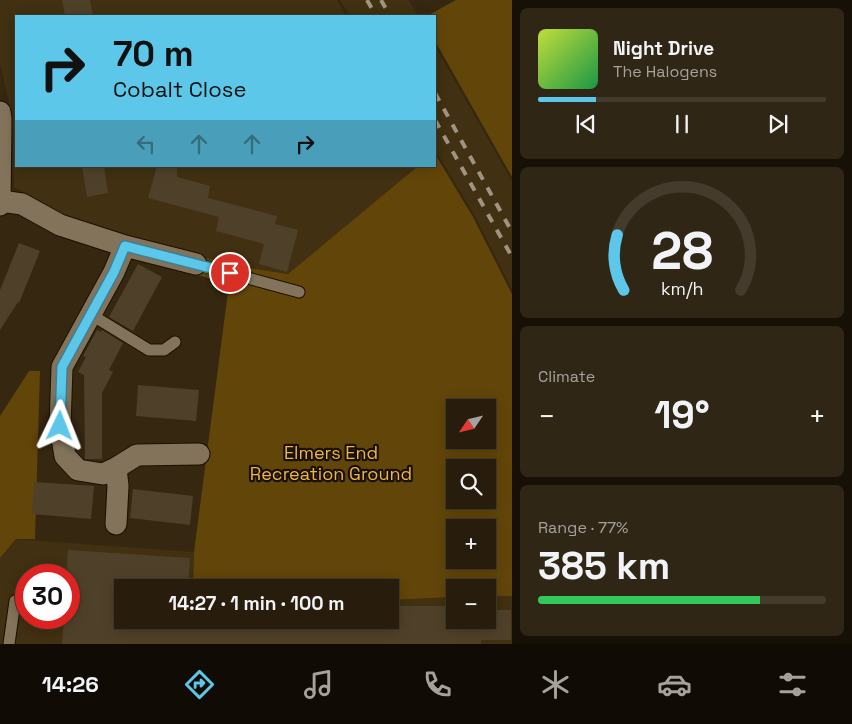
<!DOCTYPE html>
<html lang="en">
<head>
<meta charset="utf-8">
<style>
	:root { --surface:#281d0c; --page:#302615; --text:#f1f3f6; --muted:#a5a29d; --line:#443b2d; --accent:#5cc7e8 }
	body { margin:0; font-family:"Space Grotesk",sans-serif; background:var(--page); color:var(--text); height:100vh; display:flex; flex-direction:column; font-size:19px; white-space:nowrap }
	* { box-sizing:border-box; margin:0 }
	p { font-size:16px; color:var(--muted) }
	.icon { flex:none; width:28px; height:28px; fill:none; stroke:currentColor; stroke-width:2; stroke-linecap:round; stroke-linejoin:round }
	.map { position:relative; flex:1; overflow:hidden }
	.side { display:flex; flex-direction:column; gap:8px; padding:8px; background:#161007; width:340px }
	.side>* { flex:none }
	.guide { position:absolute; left:15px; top:15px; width:421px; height:152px; border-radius:0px; box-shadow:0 2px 12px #0003,0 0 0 1px var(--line); background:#5cc7e8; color:#111; overflow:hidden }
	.needle { width:32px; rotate:235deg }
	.fabs { position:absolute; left:446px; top:399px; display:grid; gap:10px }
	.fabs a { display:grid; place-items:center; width:50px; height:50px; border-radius:0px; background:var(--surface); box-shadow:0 2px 12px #0003,0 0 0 1px var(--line); font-size:25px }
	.speed { position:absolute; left:15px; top:564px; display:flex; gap:10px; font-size:25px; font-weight:700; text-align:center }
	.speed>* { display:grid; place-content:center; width:65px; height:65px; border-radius:50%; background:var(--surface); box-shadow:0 2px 12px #0003,0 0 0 1px var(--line); line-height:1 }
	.speed .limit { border:8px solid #d22; background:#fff; color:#111 }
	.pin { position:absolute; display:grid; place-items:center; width:42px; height:42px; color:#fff; margin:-21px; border:2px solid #fff; border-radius:50%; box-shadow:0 1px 5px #0007 }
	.me { position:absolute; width:55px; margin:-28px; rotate:2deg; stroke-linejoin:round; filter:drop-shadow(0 0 4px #0008) }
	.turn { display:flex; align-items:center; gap:18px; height:105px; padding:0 15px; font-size:22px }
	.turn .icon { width:65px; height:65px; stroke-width:2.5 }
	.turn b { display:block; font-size:35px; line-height:42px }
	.lanes { display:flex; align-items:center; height:48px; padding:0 15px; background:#0003; justify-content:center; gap:25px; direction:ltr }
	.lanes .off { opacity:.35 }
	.big { font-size:38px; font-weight:700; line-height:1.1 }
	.side .widget { flex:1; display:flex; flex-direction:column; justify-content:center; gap:8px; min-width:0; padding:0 18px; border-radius:8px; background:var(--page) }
	.side .dial { align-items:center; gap:0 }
	.dial svg { height:130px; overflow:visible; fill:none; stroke:var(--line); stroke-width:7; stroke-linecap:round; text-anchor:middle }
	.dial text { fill:var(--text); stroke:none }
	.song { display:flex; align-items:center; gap:15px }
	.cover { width:60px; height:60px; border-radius:8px; background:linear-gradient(135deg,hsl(70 70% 55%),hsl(140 70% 35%)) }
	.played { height:5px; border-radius:2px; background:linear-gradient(90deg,var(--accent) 20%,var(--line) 20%) }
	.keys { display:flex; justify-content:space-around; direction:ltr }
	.heat { display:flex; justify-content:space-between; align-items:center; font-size:28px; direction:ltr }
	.charge { height:8px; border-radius:4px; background:linear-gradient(90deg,#34c759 77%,var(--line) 0) }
	.trip { position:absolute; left:114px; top:579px; width:285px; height:50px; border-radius:0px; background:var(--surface); box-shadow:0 2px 12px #0003,0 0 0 1px var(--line); font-weight:700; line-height:50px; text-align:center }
	.tabs { display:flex; height:80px; justify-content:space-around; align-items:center; background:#100c05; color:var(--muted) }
	.tabs .icon { width:35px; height:35px }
	.tabs .selected { color:var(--accent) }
	.tabs b { font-size:22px; color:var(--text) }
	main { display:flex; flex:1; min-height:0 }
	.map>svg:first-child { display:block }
	.built { fill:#413011; fill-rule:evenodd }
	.green { fill:#624509; fill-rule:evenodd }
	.building { fill:#4f4129 }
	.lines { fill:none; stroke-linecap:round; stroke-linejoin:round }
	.lane-casing { stroke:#1c1000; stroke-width:13 }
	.street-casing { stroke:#1c1000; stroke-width:23 }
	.lane { stroke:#83735a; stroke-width:11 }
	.street { stroke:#83735a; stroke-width:21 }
	.rail { stroke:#9f9482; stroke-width:4; stroke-dasharray:9 9; stroke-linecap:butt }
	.route-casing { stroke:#3c8197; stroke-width:12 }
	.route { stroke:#5cc7e8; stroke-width:9 }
	.labels { text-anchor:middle; stroke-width:4.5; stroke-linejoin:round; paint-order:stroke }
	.park-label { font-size:18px; fill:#f0b445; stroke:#181108 }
</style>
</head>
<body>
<main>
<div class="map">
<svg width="512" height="644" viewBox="0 0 512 644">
	<rect width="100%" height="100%" fill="#352710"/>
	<path class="built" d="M0,0H337L346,16H16V166H418L288,274L242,267L187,253L63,216L14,187L12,116L0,63Z
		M340,0H409L418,16H350Z
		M435,46L512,181V290L475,216L435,150Z
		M16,539L194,552L193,587L122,588V620H390V600L455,597V620H488V596H512V644H0V558ZM26,575H69V618H26Z"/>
	<path class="green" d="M456,0H512V177L435,41V16H427Z
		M435,154L473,217L512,294V596H488V588H455V597L390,600V588H193L194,552L229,284L194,274L198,256L242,267L288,274L418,166H435ZM455,408H488V440H455ZM455,468H488V500H455ZM455,528H488V560H455Z
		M29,371H40L35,539H16L0,558V416Z"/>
	<path class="building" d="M62,0H90L93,16H65Z
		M82,166H104L108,193L87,197Z
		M157,166H177V177L210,186L208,198L277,216L275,224L298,230L287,272L259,264L264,244L216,231L219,217L148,198Z
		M19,243L40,251L19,303L18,302L0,330V290Z
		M138,264L162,277L133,331L109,317Z
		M97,330L101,332L102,330L123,343L109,370L113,372L102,393V459H85L84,375L78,372L86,357L83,356Z
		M138,385L199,390L196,421L136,416Z
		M34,482L94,486L91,519L32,514Z
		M133,489L193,496L190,525L130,518Z
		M68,550L190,558L188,588H122V620H390V606H455V620H488V610H511V640H481V644H62L64,618H69V575H66Z"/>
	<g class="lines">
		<defs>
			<path id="lane" d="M196,264L299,292
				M90,314L149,350H164L175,342
				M9,644L15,601"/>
			<path id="street" d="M0,112L1,119L0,205
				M1,201L22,204L60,225L125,246L196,264
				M125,246L114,272L62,367L60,426L65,456L78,470L103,474L116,468L137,455L199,454
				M116,468L118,486L116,524"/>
		</defs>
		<use href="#lane" class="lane-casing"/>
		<use href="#street" class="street-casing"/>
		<use href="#lane" class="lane"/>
		<use href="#street" class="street"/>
		<path class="rail" d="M367,0L376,16
			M381,0L390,16
			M435,93L512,232
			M435,120L512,257"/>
	</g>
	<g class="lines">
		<defs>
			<path id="route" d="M60,426L62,367L114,272L125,246L230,273"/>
		</defs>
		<use href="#route" class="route-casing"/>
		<use href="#route" class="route"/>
	</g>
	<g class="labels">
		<g class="park-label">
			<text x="331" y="459">Elmers End<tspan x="331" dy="21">Recreation Ground</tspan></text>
		</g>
	</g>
</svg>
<div class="fabs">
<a><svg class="needle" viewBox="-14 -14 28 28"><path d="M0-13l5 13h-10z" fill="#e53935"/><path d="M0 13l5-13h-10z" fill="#a5a29d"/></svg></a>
<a><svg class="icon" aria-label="search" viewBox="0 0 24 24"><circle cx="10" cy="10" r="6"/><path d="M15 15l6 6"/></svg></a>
<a>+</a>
<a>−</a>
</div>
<div class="speed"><div class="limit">30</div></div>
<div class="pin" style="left:230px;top:273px;background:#d93025"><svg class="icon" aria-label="arrive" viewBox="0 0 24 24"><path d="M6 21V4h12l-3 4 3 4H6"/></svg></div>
<svg class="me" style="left:60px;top:426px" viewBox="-20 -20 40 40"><path d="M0-17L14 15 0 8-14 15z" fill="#5cc7e8" stroke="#fff" stroke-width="4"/></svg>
<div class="trip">14:27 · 1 min · 100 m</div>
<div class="guide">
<div class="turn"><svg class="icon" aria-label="right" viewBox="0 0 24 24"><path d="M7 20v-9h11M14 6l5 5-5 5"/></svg><div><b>70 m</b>Cobalt Close</div></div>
<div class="lanes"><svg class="icon off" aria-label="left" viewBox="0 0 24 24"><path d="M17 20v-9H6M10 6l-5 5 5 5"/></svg><svg class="icon off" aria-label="ahead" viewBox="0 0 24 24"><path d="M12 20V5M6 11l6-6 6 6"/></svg><svg class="icon off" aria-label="ahead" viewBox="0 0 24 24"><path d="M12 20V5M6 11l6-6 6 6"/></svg><svg class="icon" aria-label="right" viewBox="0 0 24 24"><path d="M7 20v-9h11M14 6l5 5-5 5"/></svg></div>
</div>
</div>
<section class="side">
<div class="widget">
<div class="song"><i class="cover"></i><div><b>Night Drive</b><p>The Halogens</p></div></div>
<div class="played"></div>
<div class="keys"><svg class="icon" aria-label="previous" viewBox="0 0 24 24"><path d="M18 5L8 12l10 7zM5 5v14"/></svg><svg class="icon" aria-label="pause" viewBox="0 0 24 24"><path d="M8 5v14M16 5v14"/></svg><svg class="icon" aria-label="next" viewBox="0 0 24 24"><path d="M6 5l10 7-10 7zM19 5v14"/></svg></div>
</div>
<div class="widget dial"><svg viewBox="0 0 100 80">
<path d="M14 69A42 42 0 1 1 86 69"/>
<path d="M14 69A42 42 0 0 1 10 35" stroke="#5cc7e8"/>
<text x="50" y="56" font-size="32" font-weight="700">28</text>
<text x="50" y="72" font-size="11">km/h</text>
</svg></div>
<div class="widget"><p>Climate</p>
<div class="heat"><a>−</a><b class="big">19°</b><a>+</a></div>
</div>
<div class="widget"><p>Range · 77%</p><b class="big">385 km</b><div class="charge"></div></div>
</section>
</main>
<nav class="tabs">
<b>14:26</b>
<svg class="icon selected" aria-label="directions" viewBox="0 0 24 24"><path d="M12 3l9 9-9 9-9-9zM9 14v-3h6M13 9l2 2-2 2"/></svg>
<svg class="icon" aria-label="music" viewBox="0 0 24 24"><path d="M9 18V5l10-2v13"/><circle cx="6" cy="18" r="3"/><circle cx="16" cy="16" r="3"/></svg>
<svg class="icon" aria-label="phone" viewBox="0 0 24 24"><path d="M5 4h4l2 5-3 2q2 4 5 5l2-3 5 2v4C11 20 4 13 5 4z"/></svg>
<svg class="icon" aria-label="climate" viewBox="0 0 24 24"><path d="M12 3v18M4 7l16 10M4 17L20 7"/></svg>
<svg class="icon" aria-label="car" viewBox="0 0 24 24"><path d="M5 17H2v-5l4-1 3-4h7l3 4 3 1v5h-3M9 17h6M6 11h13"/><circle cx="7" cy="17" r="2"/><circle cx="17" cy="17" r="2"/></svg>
<svg class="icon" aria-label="filters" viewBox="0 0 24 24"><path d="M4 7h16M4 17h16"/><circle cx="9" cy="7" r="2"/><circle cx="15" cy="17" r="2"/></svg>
</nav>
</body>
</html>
